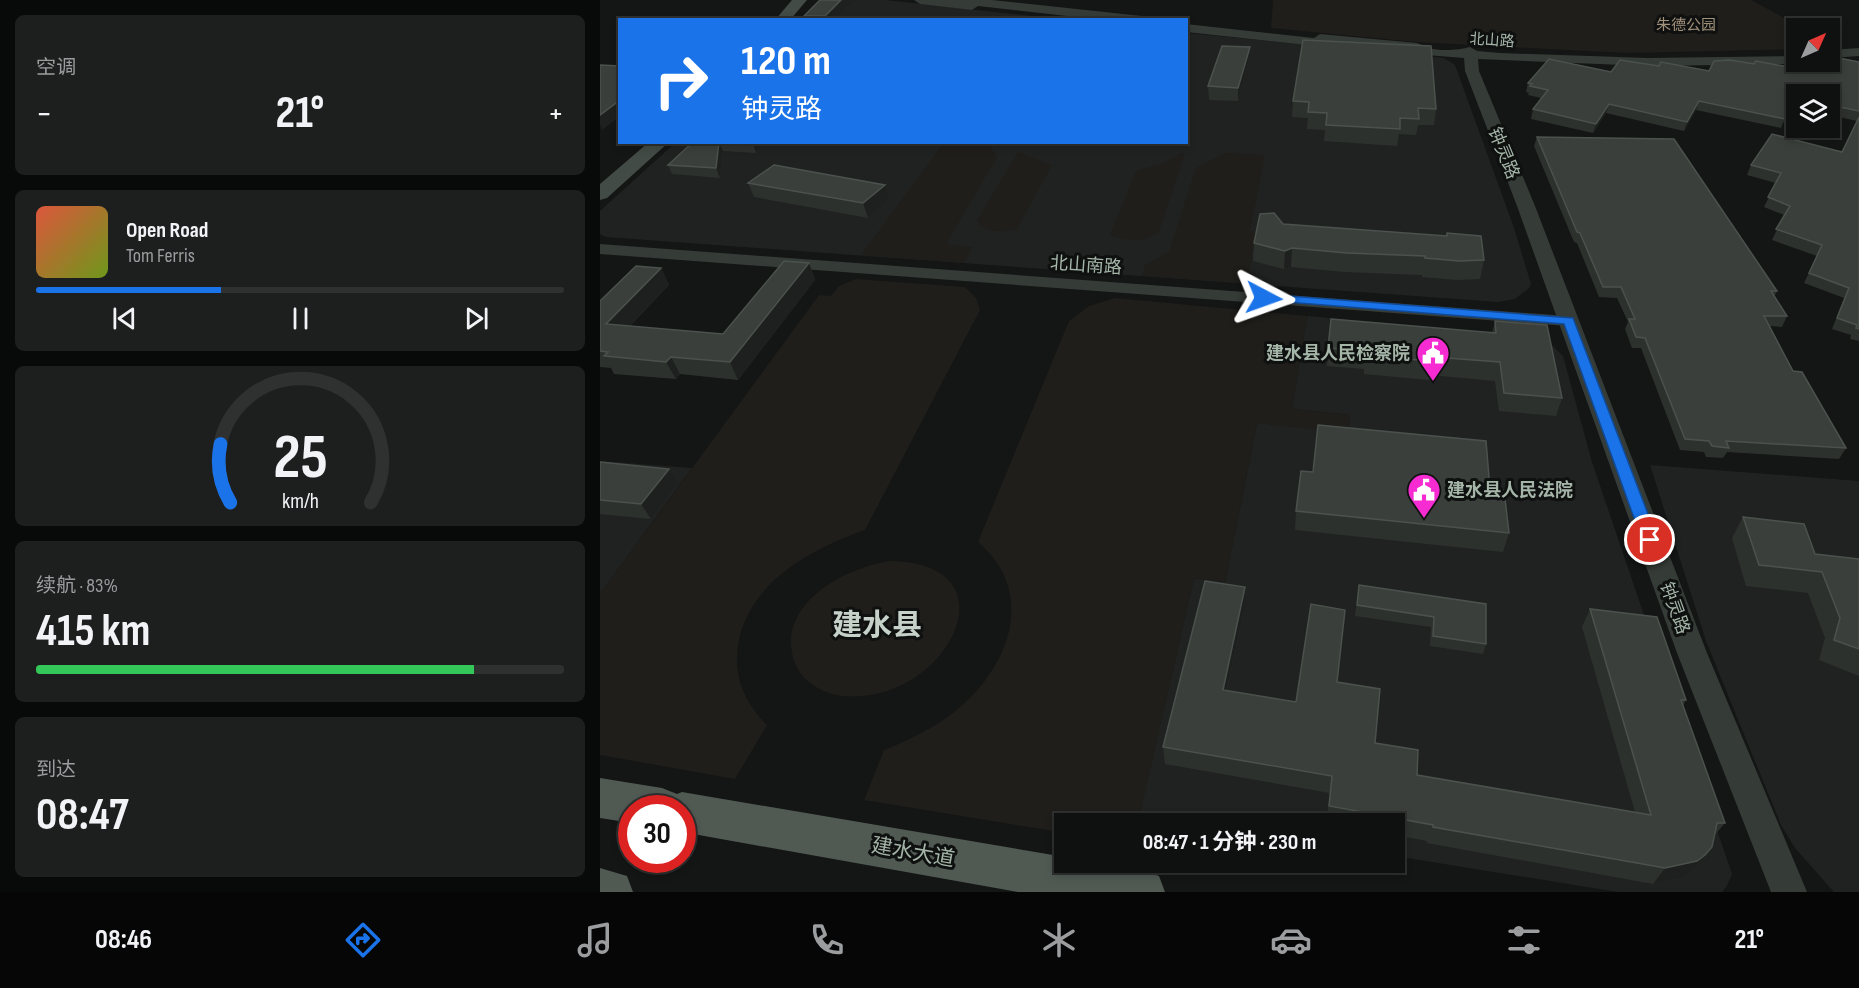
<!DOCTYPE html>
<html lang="zh">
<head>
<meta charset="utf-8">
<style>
	:root { --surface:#0f1010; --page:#1d1e1e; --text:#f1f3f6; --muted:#9b9d9f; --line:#2f3030; --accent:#1a73e8 }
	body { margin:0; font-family:"Sofia Sans Condensed","Noto Sans SC",sans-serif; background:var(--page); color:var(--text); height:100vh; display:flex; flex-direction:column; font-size:22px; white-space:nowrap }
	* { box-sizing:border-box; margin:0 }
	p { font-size:20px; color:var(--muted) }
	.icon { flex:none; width:33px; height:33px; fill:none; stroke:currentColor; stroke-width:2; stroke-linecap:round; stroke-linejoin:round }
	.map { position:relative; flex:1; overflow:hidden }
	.sheet { display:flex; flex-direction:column; gap:15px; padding:15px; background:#080909; width:600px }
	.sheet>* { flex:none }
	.top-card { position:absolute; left:18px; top:18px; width:570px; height:126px; border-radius:0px; box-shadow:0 3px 9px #0003,0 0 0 2px var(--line); background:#1a73e8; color:#fff; overflow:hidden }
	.needle { width:39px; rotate:45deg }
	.fabs { position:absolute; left:1186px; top:18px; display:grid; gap:12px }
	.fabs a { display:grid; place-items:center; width:54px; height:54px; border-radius:0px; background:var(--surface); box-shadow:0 3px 9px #0003,0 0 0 2px var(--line); font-size:30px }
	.speed { position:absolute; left:18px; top:795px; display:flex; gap:12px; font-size:30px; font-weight:700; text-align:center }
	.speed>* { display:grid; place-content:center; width:78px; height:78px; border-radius:50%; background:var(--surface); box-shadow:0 3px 9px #0003,0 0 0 2px var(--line); line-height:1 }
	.speed .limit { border:9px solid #d22; background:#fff; color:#111 }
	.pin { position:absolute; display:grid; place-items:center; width:51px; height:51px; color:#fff; margin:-26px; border:3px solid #fff; border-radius:50%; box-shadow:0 2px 6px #0007 }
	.me { position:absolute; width:66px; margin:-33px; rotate:94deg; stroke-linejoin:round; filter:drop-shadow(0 0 4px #0008) }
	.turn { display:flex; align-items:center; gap:21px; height:126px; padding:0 24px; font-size:27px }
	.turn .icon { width:78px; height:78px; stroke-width:2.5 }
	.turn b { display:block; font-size:42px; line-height:51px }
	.big { font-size:45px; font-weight:700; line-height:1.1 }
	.sheet .card { flex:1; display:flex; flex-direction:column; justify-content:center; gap:9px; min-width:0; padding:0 21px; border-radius:9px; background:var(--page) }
	.sheet .dial { align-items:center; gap:0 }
	.dial svg { height:156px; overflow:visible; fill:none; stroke:var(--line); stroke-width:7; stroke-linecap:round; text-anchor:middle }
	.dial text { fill:var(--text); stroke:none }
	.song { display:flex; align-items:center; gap:18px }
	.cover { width:72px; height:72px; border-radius:9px; background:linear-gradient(135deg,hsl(10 70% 55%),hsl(80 70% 35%)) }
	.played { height:6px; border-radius:3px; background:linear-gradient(90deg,var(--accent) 35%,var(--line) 35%) }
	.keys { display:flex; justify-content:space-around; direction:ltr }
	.heat { display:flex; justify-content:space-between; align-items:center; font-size:33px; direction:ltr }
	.charge { height:9px; border-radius:4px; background:linear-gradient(90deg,#34c759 83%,var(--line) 0) }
	.trip { position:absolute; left:454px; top:813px; width:351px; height:60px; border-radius:0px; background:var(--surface); box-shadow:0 3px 9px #0003,0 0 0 2px var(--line); font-weight:700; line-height:60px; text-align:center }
	.menu { display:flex; height:96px; justify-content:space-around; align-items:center; background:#060606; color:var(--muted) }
	.menu .icon { width:42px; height:42px }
	.menu .selected { color:var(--accent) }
	.menu b { font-size:27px; color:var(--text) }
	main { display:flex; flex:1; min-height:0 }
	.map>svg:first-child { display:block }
	.built { fill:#202221 }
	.green { fill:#201e1a }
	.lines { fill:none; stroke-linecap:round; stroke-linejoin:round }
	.minor { fill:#353b37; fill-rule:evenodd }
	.tertiary { fill:#353b37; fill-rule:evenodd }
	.secondary { fill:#424b45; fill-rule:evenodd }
	.primary { fill:#505a53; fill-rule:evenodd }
	.wall { fill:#2d312e }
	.shaded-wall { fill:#1e201f }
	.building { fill:#3a3f3b; stroke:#4b524d; stroke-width:1.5 }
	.route { fill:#1a73e8; stroke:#114b97; stroke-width:1.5 }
	.labels { text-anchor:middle; stroke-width:6; stroke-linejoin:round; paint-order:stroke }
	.far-park-label { font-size:15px; fill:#a2927b; stroke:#0f1010 }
	.far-street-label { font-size:15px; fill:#a5b6a9; stroke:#0f1010 }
	.street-label { font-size:18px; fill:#a5b6a9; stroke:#0f1010 }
	.poi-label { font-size:18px; font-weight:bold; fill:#a5b6a9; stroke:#0f1010; text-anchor:end }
	.near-street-label { font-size:21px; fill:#a5b6a9; stroke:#0f1010 }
	.town-label { font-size:30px; font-weight:bold; fill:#c6d2c9; stroke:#0f1010 }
</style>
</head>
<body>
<main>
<section class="sheet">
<div class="card"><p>空调</p>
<div class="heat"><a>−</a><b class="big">21°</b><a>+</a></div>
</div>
<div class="card">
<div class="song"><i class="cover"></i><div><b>Open Road</b><p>Tom Ferris</p></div></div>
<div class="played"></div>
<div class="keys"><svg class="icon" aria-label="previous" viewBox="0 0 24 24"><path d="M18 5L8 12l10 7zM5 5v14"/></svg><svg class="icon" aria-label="pause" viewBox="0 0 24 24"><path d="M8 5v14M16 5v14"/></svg><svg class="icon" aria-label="next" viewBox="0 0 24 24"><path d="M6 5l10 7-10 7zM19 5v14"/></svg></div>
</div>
<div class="card dial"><svg viewBox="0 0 100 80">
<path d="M14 69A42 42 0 1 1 86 69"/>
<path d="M14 69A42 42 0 0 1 9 39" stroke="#1a73e8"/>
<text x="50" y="56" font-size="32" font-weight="700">25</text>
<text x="50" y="72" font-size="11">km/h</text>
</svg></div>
<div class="card"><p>续航 · 83%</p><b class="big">415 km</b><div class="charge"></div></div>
<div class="card"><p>到达</p><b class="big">08:47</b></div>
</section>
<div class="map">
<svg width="1259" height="892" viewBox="0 0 1259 892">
	<rect width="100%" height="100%" fill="#141515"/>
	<path class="built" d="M238,0H285L459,19L208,20Z
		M587,33L844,58L855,65L914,228L931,284L929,288L915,299L898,302L6,237L0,234V211L75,143L586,142Z
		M707,316L935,337L953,346L963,356L992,462L1132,874L1127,886L1122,892H1018L795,856V824H590L539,816L594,578L625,582L657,423L748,432L750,415L692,409Z
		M0,461L92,468L0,594Z
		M1050,465L1259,481V892H1234L1195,848L1181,825L1106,641Z"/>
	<path class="green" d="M673,0H1151L1203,28H1197V49L1029,53L987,51L816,42L671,28Z
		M358,143H388L397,157L347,242L349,245L373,247L364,263L261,255L343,144H356Z
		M418,152L452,165L417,229C404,231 384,235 377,220Z
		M582,153H585L559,232C545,243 525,241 510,235L536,171L564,163Z
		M625,153L665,155L650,231L656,232L647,283L542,276L545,265L569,252L596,168Z
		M256,279L365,287L376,298L380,310L265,530C209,550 149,582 138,645C133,677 145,703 167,725L135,779L0,755V594L219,295L231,296L239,286Z
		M515,298L707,316L692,409L750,415L748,433L657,423L625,582L594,578L538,823L465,824V833L264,800L284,750C309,740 332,729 353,713C408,670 439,594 378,542L469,321L489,306Z
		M291,561C405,563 360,676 276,694C260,697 241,698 226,692C208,684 196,673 192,653C182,600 248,567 291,561Z"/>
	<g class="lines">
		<path class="minor" d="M0,244L968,316L976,321L968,326L0,254Z"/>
		<path class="tertiary" d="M314,0H392L542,16L548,20H502L378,6L372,10L320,4Z
			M586,24L714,38L720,34L817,43C820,44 823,46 826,47C838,52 859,50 870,47L877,51L900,53L1048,58L1197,56V62H1203L1197,64L1048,66L878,59L879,71L935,206L1107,653L1207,892H1171L1077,653L917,206L865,71L864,58L801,53L794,49L743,44L736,48L586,32Z
			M1259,48V56L1230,58V50Z"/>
		<path class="secondary" d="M192,0H207L190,20H175Z
			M49,142H69L7,198L0,200V184Z"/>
		<path class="primary" d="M0,778L62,788L77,794L82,792L465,857V862C497,862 529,864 559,876L565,892H418L82,832V808H32V823L0,818Z
			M0,868L27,876L33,892H0Z"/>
	</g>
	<path class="wall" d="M248,6L235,20H205L204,16Z
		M1239,58L1259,62V341L1250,339L1251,335L1232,329L1244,298L1204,283L1217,256L1172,240L1184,215L1164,207L1176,183L1147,175L1151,165L1242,152L1257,121L1230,115V94H1197V109L1190,107L1181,128L1096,110L1084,131L1006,113L993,133L931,119L933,109L941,98L928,95L929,93L926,92L928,83L1059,66L1109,71L1154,64L1194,68L1197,60L1237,63Z
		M649,60L638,101L609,100L608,86Z
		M693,101L836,109L834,125H818L816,135L799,134L797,146L724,141L725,130L707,129L708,118L692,117Z
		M937,137L1177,291L1174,297L1187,316L1182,327L1170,326L1193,371L1246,448L1239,459L1127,452L1123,458L1106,457L1104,452L1080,450L1041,348H1032L1025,329L1028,322L1017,298L999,297L977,243L974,242L934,146Z
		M93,142H167L156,153L123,151L120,178L72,174L68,165Z
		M148,183L285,185L289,199L268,218L154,197Z
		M683,224L846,236L847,233L884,260L880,279L856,280L822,277V275L745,272L691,267L684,269L653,261L654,243Z
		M209,263L215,280L138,380L80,374L76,379L14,374L11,368L0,367V301L61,268L69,285L30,326L123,334Z
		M731,319L892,333L895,321L962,398L956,416L899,411L895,381L830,375L829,380L764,374V369L727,366Z
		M0,462L78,484L51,519L0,514Z
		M890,489L909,533L903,552L695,530L696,511Z
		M1143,517L1215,554L1259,559V676L1219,660L1225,638L1208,593L1146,586L1132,538Z
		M759,585L886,604V644L883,654L830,646L831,627L755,616Z
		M645,587V606L627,691L696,702L737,682L775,743L817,775L1035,812L982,627L990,609L1086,700L1083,706L1125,823L1114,836L1092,871L1084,877L1053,884L827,843V841L795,835V824H731L726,823L730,793L565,764L563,747Z"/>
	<path class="shaded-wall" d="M241,0H256L248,6L235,20H226L225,16Z
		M650,47L649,60L638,101V88Z
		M589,94L590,112L586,122V102Z
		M20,100V116L2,130L0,124V115Z
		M1099,101L1096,110L1084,131L1087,122Z
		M1009,104L1006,113L993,133L996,124Z
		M119,142L123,151L120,178L116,168Z
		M154,142H167L156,153L153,143Z
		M285,185L289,199L268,218L263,203Z
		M692,248L691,267L684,269L685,251Z
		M209,263L215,280L138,380L130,362Z
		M61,268L69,285L15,341L6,324Z
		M71,357L80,374L76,379L66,362Z
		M69,469L78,484L51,519L41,504Z
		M645,587V606L623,708V690Z
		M1105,855L1092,871L1084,877L1053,884L1065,868Z"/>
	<path class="building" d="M220,0H241L225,16H204Z
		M703,40L831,46L836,109L818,108L819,119L800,118V129L726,125L727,113L708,112L709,102L693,101Z
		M622,46L650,47L638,88L608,86Z
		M1239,58L1259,62V111L1230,105V94H1197V99L1193,98L1185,119L1099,101L1087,122L1009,104L996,124L933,109L948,90L930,86L932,84L928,83L949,59L1011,72L1020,60L1059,66L1061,62L1109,71L1114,61L1130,60L1154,64L1156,61L1194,68L1197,60V62H1229L1237,63Z
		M0,65L20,66V100L0,115Z
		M1259,117V329L1256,328L1257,325L1237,318L1249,288L1209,273L1222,245L1176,229L1190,206L1168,197L1181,173L1151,165L1172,134L1242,152Z
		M937,137L1074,139L1177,291H1171L1187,316H1164L1193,371L1202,372L1246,448L1126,441L1129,448L1112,446L1109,441L1085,439L1045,338L1036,337L1029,319H1035L1021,287H1003L980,233L977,232Z
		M93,142H119L116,168L68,165Z
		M174,165L285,185L263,203L148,183Z
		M674,213L683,224L847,236V233L881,236L884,260L859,261L825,258V256L747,253L692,248L685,251L654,243L660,214Z
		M184,261L209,263L130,362L71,357L66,362L4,356L8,352L0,351V301L36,266L61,268L6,324L123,334Z
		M731,319L896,333L895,321L947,325L962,398L904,393L900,362L833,357V361L766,356L767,351L728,348Z
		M718,425L886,441L890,489L904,490L909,533L696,511L701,471L713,472Z
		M0,462L69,469L41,504L0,500Z
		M1143,517L1204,524L1215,554L1259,559V649L1234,640L1240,618L1222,572L1159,565Z
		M605,581L645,587L623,690L696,702L711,604L745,610L737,682L780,689L775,743L818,750L817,775L1051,815L990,609L1057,617L1086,700H1081L1125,823H1117L1112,847L1105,855L1097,861L1065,868L833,827V825L729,806L732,776L563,747Z
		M759,585L886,604V644L833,636L834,617L757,605Z"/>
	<path class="route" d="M664,294L973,318L1058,540L1055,544H1045L1042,540L964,324L660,300V295Z"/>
	<defs>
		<symbol id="civic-pin" viewBox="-11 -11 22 30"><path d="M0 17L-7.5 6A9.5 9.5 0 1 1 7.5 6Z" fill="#f62bd2" stroke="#0f1010"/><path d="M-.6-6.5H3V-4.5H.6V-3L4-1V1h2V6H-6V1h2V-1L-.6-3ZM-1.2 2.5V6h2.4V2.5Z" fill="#fff"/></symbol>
	</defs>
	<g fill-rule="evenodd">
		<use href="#civic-pin" x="814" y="334" width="38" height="52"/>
		<use href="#civic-pin" x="805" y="471" width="38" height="52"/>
	</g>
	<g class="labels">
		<g class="far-park-label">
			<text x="1086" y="30">朱德公园</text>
		</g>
		<g class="far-street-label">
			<text transform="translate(892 40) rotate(4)" y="5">北山路</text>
		</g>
		<g class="street-label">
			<text transform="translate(904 153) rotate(68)" y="6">钟灵路</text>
			<text transform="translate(486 265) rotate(4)" y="6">北山南路</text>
			<text transform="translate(1075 608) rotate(70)" y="6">钟灵路</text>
		</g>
		<g class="poi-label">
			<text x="810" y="359">建水县人民检察院</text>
			<text x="847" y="496" text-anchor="start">建水县人民法院</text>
		</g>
		<g class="near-street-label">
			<text transform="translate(313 852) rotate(10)" y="7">建水大道</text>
		</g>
		<g class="town-label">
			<text x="277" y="635">建水县</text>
		</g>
	</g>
</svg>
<div class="fabs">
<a><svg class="needle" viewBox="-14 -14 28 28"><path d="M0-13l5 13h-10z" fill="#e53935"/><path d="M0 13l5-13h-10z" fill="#9b9d9f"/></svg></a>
<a><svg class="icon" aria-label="layers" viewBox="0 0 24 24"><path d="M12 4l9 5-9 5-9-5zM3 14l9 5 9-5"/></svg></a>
</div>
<div class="speed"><div class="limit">30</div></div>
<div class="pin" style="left:1050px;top:540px;background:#d93025"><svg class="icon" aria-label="arrive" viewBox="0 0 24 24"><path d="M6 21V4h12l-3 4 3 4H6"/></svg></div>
<svg class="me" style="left:664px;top:298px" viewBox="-20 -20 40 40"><path d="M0-17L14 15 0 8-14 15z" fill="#1a73e8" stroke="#fff" stroke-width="4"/></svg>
<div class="trip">08:47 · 1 分钟 · 230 m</div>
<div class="top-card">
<div class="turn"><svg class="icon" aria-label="right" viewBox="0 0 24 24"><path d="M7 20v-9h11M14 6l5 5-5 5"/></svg><div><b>120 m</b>钟灵路</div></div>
</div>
</div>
</main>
<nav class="menu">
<b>08:46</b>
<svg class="icon selected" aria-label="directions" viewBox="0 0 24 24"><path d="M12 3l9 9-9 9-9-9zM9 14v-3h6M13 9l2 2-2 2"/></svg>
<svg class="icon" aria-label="music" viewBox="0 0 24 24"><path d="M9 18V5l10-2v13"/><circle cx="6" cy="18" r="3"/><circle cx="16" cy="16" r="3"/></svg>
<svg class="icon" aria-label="phone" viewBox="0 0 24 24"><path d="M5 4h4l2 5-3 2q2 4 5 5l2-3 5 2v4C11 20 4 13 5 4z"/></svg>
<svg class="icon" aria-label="climate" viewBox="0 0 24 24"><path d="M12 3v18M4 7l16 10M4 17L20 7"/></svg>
<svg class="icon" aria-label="car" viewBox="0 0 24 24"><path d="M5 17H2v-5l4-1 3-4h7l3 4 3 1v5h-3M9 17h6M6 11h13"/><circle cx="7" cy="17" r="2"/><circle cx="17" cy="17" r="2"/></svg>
<svg class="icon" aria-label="filters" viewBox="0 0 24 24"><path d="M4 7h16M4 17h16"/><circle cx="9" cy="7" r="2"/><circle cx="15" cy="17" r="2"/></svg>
<b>21°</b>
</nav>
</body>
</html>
